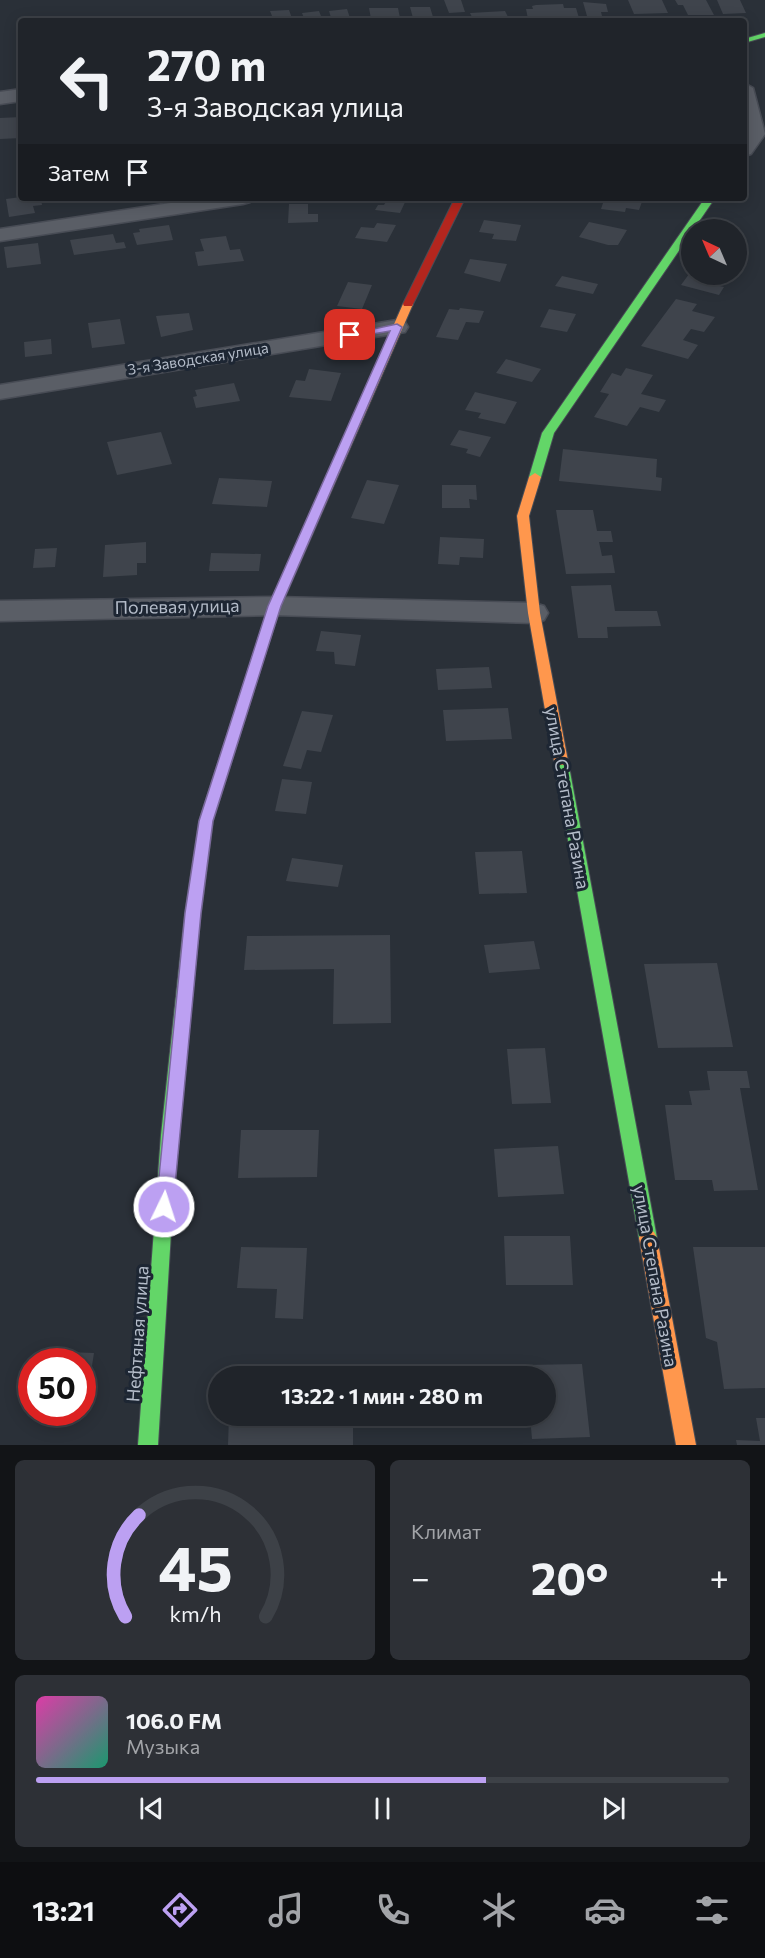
<!DOCTYPE html>
<html lang="ru">
<head>
<meta charset="utf-8">
<style>
	:root { --surface:#20242a; --page:#2d3036; --text:#f1f3f6; --muted:#a2a4a8; --line:#3d4147; --accent:#bca0f2 }
	body { margin:0; font-family:Commissioner,sans-serif; background:var(--page); color:var(--text); height:100vh; display:flex; flex-direction:column; font-size:22px; white-space:nowrap }
	* { box-sizing:border-box; margin:0 }
	p { font-size:20px; color:var(--muted) }
	.icon { flex:none; width:33px; height:33px; fill:none; stroke:currentColor; stroke-width:2; stroke-linecap:round; stroke-linejoin:round }
	.map { position:relative; height:1445px; overflow:hidden }
	.panel { display:flex; flex-direction:column; gap:15px; padding:15px; background:#121417; flex:1 }
	.panel>* { flex:none }
	.guide { position:absolute; left:18px; top:18px; width:729px; height:183px; border-radius:6px; box-shadow:0 3px 15px #0003,0 0 0 2px var(--line); background:#20242a; color:var(--text); overflow:hidden }
	.needle { width:39px; rotate:316deg }
	.buttons { position:absolute; left:681px; top:219px; display:grid; gap:12px }
	.buttons a { display:grid; place-items:center; width:66px; height:66px; border-radius:50%; background:var(--surface); box-shadow:0 3px 15px #0003,0 0 0 2px var(--line); font-size:30px }
	.speed { position:absolute; left:18px; top:1348px; display:flex; gap:12px; font-size:30px; font-weight:700; text-align:center }
	.speed>* { display:grid; place-content:center; width:78px; height:78px; border-radius:50%; background:var(--surface); box-shadow:0 3px 15px #0003,0 0 0 2px var(--line); line-height:1 }
	.speed .limit { border:9px solid #d22; background:#fff; color:#111 }
	.pin { position:absolute; display:grid; place-items:center; width:51px; height:51px; color:#fff; margin:-26px; border-radius:12px; box-shadow:0 3px 9px #0006 }
	.me { position:absolute; width:66px; margin:-33px; rotate:4deg; stroke-linejoin:round; filter:drop-shadow(0 0 4px #0008) }
	.turn { display:flex; align-items:center; gap:21px; height:126px; padding:0 30px; font-size:27px }
	.turn .icon { width:78px; height:78px; stroke-width:2.5 }
	.turn b { display:block; font-size:42px; line-height:51px }
	.then { display:flex; align-items:center; height:57px; padding:0 30px; background:#0003; gap:12px; font-size:22px }
	.big { font-size:45px; font-weight:700; line-height:1.1 }
	.panel .card { flex:1; display:flex; flex-direction:column; justify-content:center; gap:9px; min-width:0; padding:0 21px; border-radius:9px; background:var(--page) }
	.panel .dial { align-items:center; gap:0 }
	.dial svg { height:156px; overflow:visible; fill:none; stroke:var(--line); stroke-width:7; stroke-linecap:round; text-anchor:middle }
	.dial text { fill:var(--text); stroke:none }
	.song { display:flex; align-items:center; gap:18px }
	.cover { width:72px; height:72px; border-radius:9px; background:linear-gradient(135deg,hsl(320 70% 55%),hsl(160 70% 35%)) }
	.played { height:6px; border-radius:3px; background:linear-gradient(90deg,var(--accent) 65%,var(--line) 65%) }
	.keys { display:flex; justify-content:space-around; direction:ltr }
	.heat { display:flex; justify-content:space-between; align-items:center; font-size:33px; direction:ltr }
	.panel .tiles { flex:1; display:grid; gap:15px; grid-template-columns:1fr 1fr }
	.card:last-child { grid-column:span 2 }
	.trip { position:absolute; left:208px; top:1366px; width:348px; height:60px; border-radius:30px; background:var(--surface); box-shadow:0 3px 15px #0003,0 0 0 2px var(--line); font-weight:700; line-height:60px; text-align:center }
	.dock { display:flex; height:96px; justify-content:space-around; align-items:center; background:#0d0e11; color:var(--muted) }
	.dock .icon { width:42px; height:42px }
	.dock .on { color:var(--accent) }
	.dock b { font-size:27px; color:var(--text) }
	.map>svg:first-child { display:block }
	.building { fill:#3f444c }
	.lines { fill:none; stroke-linecap:round; stroke-linejoin:round }
	.street-casing { stroke:#484c55; stroke-width:3 }
	.fast-casing { stroke:#484c55; stroke-width:2 }
	.slow-casing { stroke:#484c55; stroke-width:2 }
	.jam-casing { stroke:#484c55; stroke-width:2 }
	.street { fill:#5a5e66; fill-rule:evenodd }
	.fast { fill:#63d668; fill-rule:evenodd }
	.slow { fill:#ff974d; fill-rule:evenodd }
	.jam { fill:#b3261e; fill-rule:evenodd }
	.route { fill:#bca0f2; stroke:#7a689d; stroke-width:1.5 }
	.labels { text-anchor:middle; stroke-width:6; stroke-linejoin:round; paint-order:stroke }
	.far-street-label { font-size:15px; fill:#b4bcc9; stroke:#1d2633 }
	.street-label { font-size:18px; fill:#b4bcc9; stroke:#1d2633 }
</style>
</head>
<body>
<div class="map">
<svg width="765" height="1445" viewBox="0 0 765 1445">
	<rect width="100%" height="100%" fill="#2a3038"/>
	<path class="building" d="M444,0H461L465,12L449,13Z
		M628,0H662L668,13L634,14Z
		M675,0H706L714,15H688L683,5H678Z
		M717,0H740L746,13L723,14Z
		M583,2L606,4L608,12H601L602,16H587Z
		M563,4L564,8H576L579,18L528,19L526,9H533L532,6L536,5Z
		M410,7H430L433,17L413,18Z
		M369,8H398L400,18L371,19Z
		M347,9L351,21H332L329,11Z
		M289,10L293,21H274L270,11Z
		M319,11L321,16H328L330,21H305L302,13Z
		M505,11L509,19L474,21L470,13Z
		M21,117V138L0,139V118Z
		M21,197L41,198L42,205L33,206L35,213L9,217L6,199Z
		M388,198H407L400,213L375,210L378,205H384Z
		M612,198H635L643,199L639,210L626,208L625,212L601,209L604,200L610,201Z
		M289,204H308V214H318V222L288,223Z
		M484,220L521,225L516,241L492,239L494,234L479,232Z
		M589,222L627,230L618,245H608L579,237Z
		M377,223L396,225L387,242L355,238L361,227L374,228Z
		M169,225L173,240L137,245L133,233L140,232L139,229Z
		M113,234L116,243L124,242L126,248L74,255L70,240Z
		M226,236L230,250L240,249L244,261L198,266L195,252L204,251L200,239Z
		M38,243L41,264L7,268L4,247Z
		M736,249L749,252L741,266L736,265Z
		M470,259L507,264L500,282L464,273Z
		M692,270V274H722L715,285L724,287L719,295L681,285Z
		M562,276L598,284L593,294L555,286Z
		M348,282L372,285L362,309L337,306Z
		M676,299L697,304L692,311L715,317L704,332L691,329L683,340L698,345L688,359L641,346Z
		M460,308L484,311L479,323L466,322L458,340L436,337L449,309L459,310Z
		M549,309L576,314L567,332L540,327Z
		M189,313L193,330L161,337L156,316Z
		M120,319L125,344L92,348L88,323Z
		M51,339L52,354L25,357L24,342Z
		M506,359L541,369L532,382L496,373Z
		M626,368L653,375L641,394L666,400L659,412L640,407L627,426L594,417L609,394L600,392L612,373L621,376Z
		M309,369L341,373L331,401L289,397L296,380L305,381Z
		M234,383L240,401L196,408L193,397L197,396L195,390Z
		M475,392L517,402L505,424L478,418L481,413L465,410Z
		M459,430L491,437L480,457L466,453L468,449L450,445Z
		M161,432L172,464L117,475L107,442Z
		M563,449L657,459L656,477L662,478L661,491L559,481Z
		M219,478L272,481L267,507L212,504Z
		M367,480L399,485L384,524L351,518Z
		M442,485H476L477,500L469,499L470,508H442Z
		M556,510H593L597,531H611L613,542H599L602,556L612,555L615,573L566,574Z
		M440,537L484,539L483,558L460,557L459,565L438,564Z
		M146,542V563H137V575L103,577L105,545Z
		M57,548L55,567L33,568L35,549Z
		M211,553L261,554L259,571H209Z
		M611,585L615,611H657L661,626L607,627L608,638H578L571,586Z
		M321,631L361,635L355,666L335,664L334,652L316,651Z
		M489,667L492,688L438,690L436,669Z
		M508,708L512,739L446,741L443,710Z
		M302,711L333,715L321,752L307,750L301,769L283,766Z
		M282,779L312,782L306,814L275,811Z
		M522,851L527,893L479,894L475,852Z
		M292,858L343,865L338,887L286,881Z
		M390,935L391,1023L333,1024L334,969L244,970L247,936Z
		M534,941L540,969L489,973L484,945Z
		M717,963L733,1047L658,1048L644,964Z
		M545,1048L551,1103L512,1104L507,1049Z
		M707,1071H747L750,1088H740L758,1190L714,1191L712,1180H675L665,1105H692L689,1091L710,1090Z
		M241,1130H319L317,1177L238,1178Z
		M558,1146L564,1194L498,1197L494,1149Z
		M504,1236H570L573,1285H506Z
		M241,1247L307,1248L303,1319L275,1318L277,1289L237,1288Z
		M693,1247H765V1388L724,1389L717,1342L706,1338Z
		M39,1351L94,1353L84,1417L28,1416L30,1400L32,1413H82V1362H37Z
		M582,1364L590,1437L532,1439L530,1416H546V1377H526L525,1365Z
		M229,1416H353V1445H228Z
		M756,1418H765V1445H737L736,1440L760,1441Z"/>
	<g class="lines">
		<defs>
			<path id="street" d="M744,83L753,88L765,134L751,154L744,156V137L747,132L744,120Z
				M21,89V101L0,104V92Z
				M203,198H253L250,202L243,204L0,241V229Z
				M397,320L405,322L408,327L405,332L0,399V385Z
				M275,597L534,603L544,606L548,613L544,620L534,623L275,615L0,621V601Z"/>
			<path id="fast" d="M765,33V37L744,43V39Z
				M705,198H715L554,433L541,477L539,480H531L529,477L542,433Z
				M260,647L266,652L213,821L201,913L177,1135L158,1445H138L161,1135L185,913L199,821L254,652Z
				M561,756L566,757L568,761L657,1238L654,1244L648,1247L642,1244L639,1238L554,761L556,757Z"/>
			<path id="slow" d="M408,301L413,304L281,606L266,652L265,655H255L254,652L269,606L403,304Z
				M535,473L541,477L529,516L540,613L568,761L566,765H556L554,761L528,613L517,516L529,477Z
				M648,1229L654,1232L657,1238L696,1445H676L639,1238L642,1232Z"/>
			<path id="jam" d="M455,198H465L413,304L412,306H404L403,304Z"/>
		</defs>
		<use href="#street" class="street-casing"/>
		<use href="#fast" class="fast-casing"/>
		<use href="#slow" class="slow-casing"/>
		<use href="#jam" class="jam-casing"/>
		<use href="#street" class="street"/>
		<use href="#fast" class="fast"/>
		<use href="#slow" class="slow"/>
		<use href="#jam" class="jam"/>
	</g>
	<path class="route" d="M397,324L402,327L281,606L213,821L201,913L173,1207L171,1213L164,1215L158,1213L156,1207L185,913L199,821L268,606L390,331L350,338L345,335Z"/>
	<g class="labels">
		<g class="far-street-label">
			<text transform="translate(198 359) rotate(-9)" y="5">3-я Заводская улица</text>
		</g>
		<g class="street-label">
			<text transform="translate(177 607) rotate(-1)" y="6">Полевая улица</text>
			<text transform="translate(567 798) rotate(80)" y="6">улица Степана Разина</text>
			<text transform="translate(655 1276) rotate(80)" y="6">улица Степана Разина</text>
			<text transform="translate(138 1334) rotate(-86)" y="6">Нефтяная улица</text>
		</g>
	</g>
</svg>
<div class="buttons">
<a><svg class="needle" viewBox="-14 -14 28 28"><path d="M0-13l5 13h-10z" fill="#e53935"/><path d="M0 13l5-13h-10z" fill="#a2a4a8"/></svg></a>
</div>
<div class="speed"><div class="limit">50</div></div>
<div class="pin" style="left:350px;top:335px;background:#d93025"><svg class="icon" aria-label="arrive" viewBox="0 0 24 24"><path d="M6 21V4h12l-3 4 3 4H6"/></svg></div>
<svg class="me" style="left:164px;top:1207px" viewBox="-20 -20 40 40"><circle r="17" fill="#bca0f2" stroke="#fff" stroke-width="3"/><path d="M0-11L8 9 0 5-8 9z" fill="#fff"/></svg>
<div class="trip">13:22 · 1 мин · 280 m</div>
<div class="guide">
<div class="turn"><svg class="icon" aria-label="left" viewBox="0 0 24 24"><path d="M17 20v-9H6M10 6l-5 5 5 5"/></svg><div><b>270 m</b>3-я Заводская улица</div></div>
<div class="then">Затем<svg class="icon" aria-label="arrive" viewBox="0 0 24 24"><path d="M6 21V4h12l-3 4 3 4H6"/></svg></div>
</div>
</div>
<section class="panel">
<div class="tiles">
<div class="card dial"><svg viewBox="0 0 100 80">
<path d="M14 69A42 42 0 1 1 86 69"/>
<path d="M14 69A42 42 0 0 1 21 17" stroke="#bca0f2"/>
<text x="50" y="56" font-size="32" font-weight="700">45</text>
<text x="50" y="72" font-size="11">km/h</text>
</svg></div>
<div class="card"><p>Климат</p>
<div class="heat"><a>−</a><b class="big">20°</b><a>+</a></div>
</div>
<div class="card">
<div class="song"><i class="cover"></i><div><b>106.0 FM</b><p>Музыка</p></div></div>
<div class="played"></div>
<div class="keys"><svg class="icon" aria-label="previous" viewBox="0 0 24 24"><path d="M18 5L8 12l10 7zM5 5v14"/></svg><svg class="icon" aria-label="pause" viewBox="0 0 24 24"><path d="M8 5v14M16 5v14"/></svg><svg class="icon" aria-label="next" viewBox="0 0 24 24"><path d="M6 5l10 7-10 7zM19 5v14"/></svg></div>
</div>
</div>
</section>
<nav class="dock">
<b>13:21</b>
<svg class="icon on" aria-label="directions" viewBox="0 0 24 24"><path d="M12 3l9 9-9 9-9-9zM9 14v-3h6M13 9l2 2-2 2"/></svg>
<svg class="icon" aria-label="music" viewBox="0 0 24 24"><path d="M9 18V5l10-2v13"/><circle cx="6" cy="18" r="3"/><circle cx="16" cy="16" r="3"/></svg>
<svg class="icon" aria-label="phone" viewBox="0 0 24 24"><path d="M5 4h4l2 5-3 2q2 4 5 5l2-3 5 2v4C11 20 4 13 5 4z"/></svg>
<svg class="icon" aria-label="climate" viewBox="0 0 24 24"><path d="M12 3v18M4 7l16 10M4 17L20 7"/></svg>
<svg class="icon" aria-label="car" viewBox="0 0 24 24"><path d="M5 17H2v-5l4-1 3-4h7l3 4 3 1v5h-3M9 17h6M6 11h13"/><circle cx="7" cy="17" r="2"/><circle cx="17" cy="17" r="2"/></svg>
<svg class="icon" aria-label="filters" viewBox="0 0 24 24"><path d="M4 7h16M4 17h16"/><circle cx="9" cy="7" r="2"/><circle cx="15" cy="17" r="2"/></svg>
</nav>
</body>
</html>
